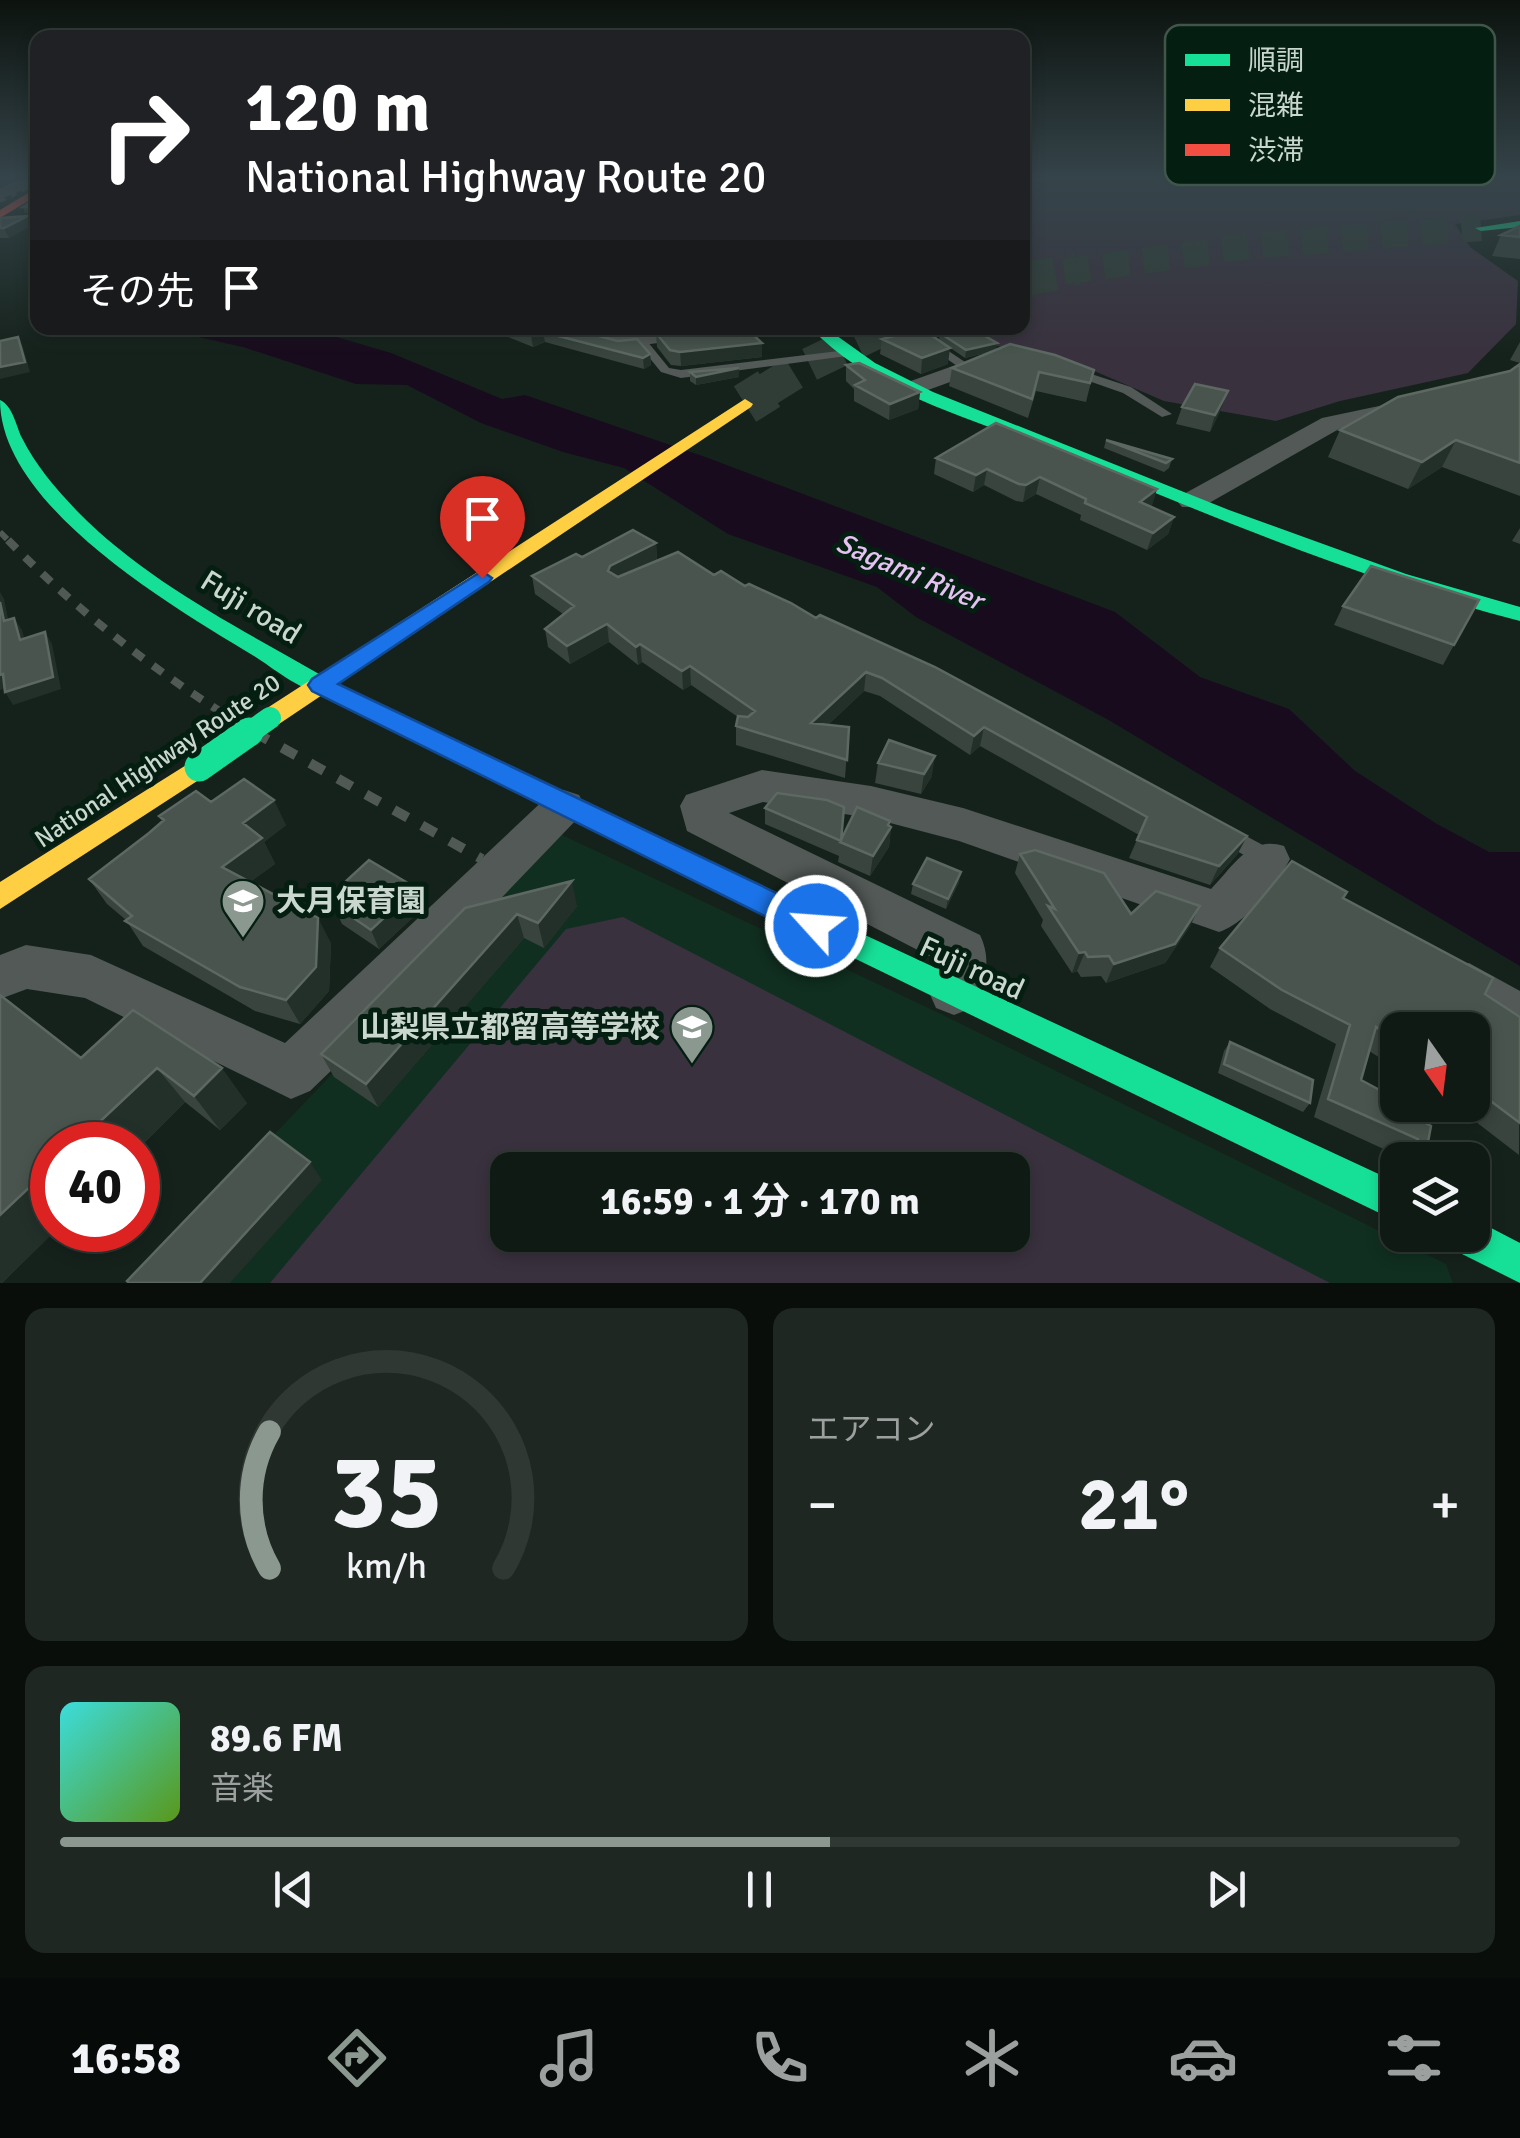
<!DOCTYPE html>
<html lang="ja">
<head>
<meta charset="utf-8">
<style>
	:root { --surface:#101a14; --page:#1e2722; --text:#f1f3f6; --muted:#9ca1a0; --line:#303834; --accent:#8a988f }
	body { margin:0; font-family:Signika,"Noto Sans JP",sans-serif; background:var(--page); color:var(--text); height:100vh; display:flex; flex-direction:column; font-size:38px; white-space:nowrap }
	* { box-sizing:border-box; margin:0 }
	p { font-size:32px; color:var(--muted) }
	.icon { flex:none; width:55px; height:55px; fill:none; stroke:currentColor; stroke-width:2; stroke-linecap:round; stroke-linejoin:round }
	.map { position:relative; height:1283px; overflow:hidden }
	.sheet { display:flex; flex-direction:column; gap:25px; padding:25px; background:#090e0b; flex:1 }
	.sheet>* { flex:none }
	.hud { position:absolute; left:30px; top:30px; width:1000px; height:305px; border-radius:20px; box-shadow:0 5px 15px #0003,0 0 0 2px var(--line); background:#202124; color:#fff; overflow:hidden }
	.needle { width:65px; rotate:166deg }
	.tools { position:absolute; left:1380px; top:1012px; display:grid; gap:20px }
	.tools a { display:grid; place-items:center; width:110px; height:110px; border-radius:20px; background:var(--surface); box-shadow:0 5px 15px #0003,0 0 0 2px var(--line); font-size:50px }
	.speed { position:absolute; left:30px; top:1122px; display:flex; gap:20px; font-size:50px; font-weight:700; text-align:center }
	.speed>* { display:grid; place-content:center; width:130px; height:130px; border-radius:50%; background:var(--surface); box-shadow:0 5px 15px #0003,0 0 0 2px var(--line); line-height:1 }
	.speed .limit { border:15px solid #d22; background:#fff; color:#111 }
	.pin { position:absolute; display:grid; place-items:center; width:85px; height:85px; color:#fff; margin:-102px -42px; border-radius:50% 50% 50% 0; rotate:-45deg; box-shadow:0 0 10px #0007 }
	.pin .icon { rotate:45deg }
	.me { position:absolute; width:110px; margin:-55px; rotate:296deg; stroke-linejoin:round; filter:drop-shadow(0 0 8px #0008) }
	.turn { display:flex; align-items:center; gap:35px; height:210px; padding:0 50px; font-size:45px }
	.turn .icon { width:130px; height:130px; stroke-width:2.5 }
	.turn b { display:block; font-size:70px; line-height:85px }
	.then { display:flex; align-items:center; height:95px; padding:0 50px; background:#0003; gap:20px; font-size:38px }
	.big { font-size:75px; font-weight:700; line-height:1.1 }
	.sheet .tile { flex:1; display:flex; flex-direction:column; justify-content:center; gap:15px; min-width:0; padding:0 35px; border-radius:20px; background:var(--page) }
	.sheet .dial { align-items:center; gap:0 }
	.dial svg { height:260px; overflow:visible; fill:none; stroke:var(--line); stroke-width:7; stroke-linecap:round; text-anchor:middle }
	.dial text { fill:var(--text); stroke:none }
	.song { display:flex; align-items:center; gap:30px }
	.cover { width:120px; height:120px; border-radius:15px; background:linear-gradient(135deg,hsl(180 70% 55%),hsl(90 70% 35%)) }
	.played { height:10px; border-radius:5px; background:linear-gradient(90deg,var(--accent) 55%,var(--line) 55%) }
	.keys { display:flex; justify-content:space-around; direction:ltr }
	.heat { display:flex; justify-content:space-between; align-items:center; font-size:55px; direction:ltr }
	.sheet .tiles { flex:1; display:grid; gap:25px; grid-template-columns:1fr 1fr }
	.tile:last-child { grid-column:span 2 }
	.trip { position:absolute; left:490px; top:1152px; width:540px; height:100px; border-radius:20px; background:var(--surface); box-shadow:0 5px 15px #0003,0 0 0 2px var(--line); font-weight:700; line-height:100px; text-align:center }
	.tabs { display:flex; height:160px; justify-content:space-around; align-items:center; background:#060a08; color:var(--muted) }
	.tabs .icon { width:70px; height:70px }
	.tabs .selected { color:var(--accent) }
	.tabs b { font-size:45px; color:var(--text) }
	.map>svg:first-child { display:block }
	.built { fill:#102f20; fill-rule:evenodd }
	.green { fill:#39313e; fill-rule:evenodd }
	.water { fill:#180b1d }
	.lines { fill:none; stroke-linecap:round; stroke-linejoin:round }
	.highway-tunnel-far2 { stroke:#303d36; stroke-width:26; stroke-dasharray:26 14; stroke-linecap:butt }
	.highway-tunnel-far1 { stroke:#303d36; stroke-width:34; stroke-dasharray:34 18; stroke-linecap:butt }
	.highway-tunnel { stroke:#303d36; stroke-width:42; stroke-dasharray:42 21; stroke-linecap:butt }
	.lane { fill:#525956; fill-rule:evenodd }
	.street { fill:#525956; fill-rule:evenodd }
	.fast { fill:#16e098; fill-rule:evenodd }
	.slow { fill:#ffcf43; fill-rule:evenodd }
	.jam { fill:#f24e42; fill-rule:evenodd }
	.rail-far3 { stroke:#505954; stroke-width:4; stroke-dasharray:6 6; stroke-linecap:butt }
	.rail-far2 { stroke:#505954; stroke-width:6; stroke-dasharray:10 10; stroke-linecap:butt }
	.rail-far1 { stroke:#505954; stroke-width:8; stroke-dasharray:12 12; stroke-linecap:butt }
	.rail { stroke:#505954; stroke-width:10; stroke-dasharray:16 16; stroke-linecap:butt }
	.fast-bridge-far1 { stroke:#16e098; stroke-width:22 }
	.fast-bridge { stroke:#16e098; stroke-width:29 }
	.wall { fill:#38443d }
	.shaded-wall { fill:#233029 }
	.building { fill:#48544d; stroke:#5c6861; stroke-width:2.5 }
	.route { fill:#1a73e8; stroke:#114b97; stroke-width:2.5 }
	.labels { text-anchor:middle; stroke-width:10; stroke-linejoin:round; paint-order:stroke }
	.street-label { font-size:25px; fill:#c9d7ce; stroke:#051e12 }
	.water-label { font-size:28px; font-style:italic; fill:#e5c2f1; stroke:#051e12 }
	.near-street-label { font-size:30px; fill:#c9d7ce; stroke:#051e12 }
	.near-poi-label { font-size:30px; font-weight:bold; fill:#c9d7ce; stroke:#051e12; text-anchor:start }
	.key { fill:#051e12; stroke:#40564a; stroke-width:2.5 }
	.key-label { font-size:28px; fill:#c9d7ce }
</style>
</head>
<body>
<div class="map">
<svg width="1520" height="1283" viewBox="0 0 1520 1283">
	<rect width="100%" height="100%" fill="#15221b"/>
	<path class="built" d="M560,834L939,1013L1446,1264L1453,1283H133ZM508,1170H1012V1235H508Z"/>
	<path class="green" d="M1023,176H1520V215L1455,224L1470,247L1518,281L1516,324L1468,373L1340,401L1276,421L1164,401L1064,358L997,346L979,328H1022Z
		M623,917L1330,1283H270L566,929ZM508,1170H1012V1235H508Z"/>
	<path class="water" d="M158,328H319L323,333L391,353L502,399L525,395L708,458L1115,612L1200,677L1289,709L1355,771L1437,824L1489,852H1520V966L1107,719L916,617L877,587L728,534L624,468L563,452L481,423L407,385L356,384L243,347Z"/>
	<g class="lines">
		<path class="highway-tunnel-far2" d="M1064,272L1251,246L1481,228"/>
		<path class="highway-tunnel-far1" d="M1022,280L1077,269
			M765,391L802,368L885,328"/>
		<path class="highway-tunnel" d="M745,404L769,389"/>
		<path class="lane" d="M38,216V221L0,225V219Z
			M902,328H914L968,364L978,361L984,364L971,370H963Z
			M635,336H643L669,368L681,370L847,350L853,353L847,356L681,378L661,372L635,340Z
			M1070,367L1131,387L1172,414L1162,417L1123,393L1066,373L1064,371Z
			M1222,823L1281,855L1284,861L1281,867L1273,870L1265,867L1214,838L1211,832L1214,826Z
			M1469,963L1520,991V1016L1460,982L1457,974L1460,966Z"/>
		<path class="street" d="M30,176H38V184L0,199V188Z
			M562,328C585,327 606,335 625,334C663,332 699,326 737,328L726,334L620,348L565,333Z
			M967,361L975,363L979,368L975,373L917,394L905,387L908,382Z
			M1417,398L1429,405L1426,410L1339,429L1202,507H1182L1177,501L1182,495L1322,418Z
			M762,770L871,786L963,808L1211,889C1233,867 1249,835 1284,846L1290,859C1276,886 1247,922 1219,932L959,841L871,818L763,802L729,813L980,935C993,963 984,982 972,1008L954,1015L936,1008L929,992L939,961L687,831L680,806L686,795Z
			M564,790L579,795L585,806L579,817L387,1017L310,1091L291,1099L85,998L27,989L0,999V955L26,945L91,955L285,1043L549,795Z"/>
		<path class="fast" d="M1520,221V227L1481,231L1475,228Z
			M811,328H826L875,363L933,392L1229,510L1406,574L1520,607V621C1357,579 1203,512 1047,449C968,417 871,392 811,328Z
			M0,400C13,406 16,426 22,438C36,466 57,490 78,512C148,583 243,630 328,679L332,685L328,691C306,697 274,668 254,656C173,607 0,506 0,400Z
			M807,908L1398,1183V1222L796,930L792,921L796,912Z
			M1472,1218L1520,1243V1283L1452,1249L1447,1235H1472Z"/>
		<path class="slow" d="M745,399L753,404L751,407L279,724H261L258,718L261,712Z
			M199,757L208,760L212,767L208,774L0,909V882Z"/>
		<path class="jam" d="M38,187V195L0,218V210Z
			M320,677L818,912L822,921L818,930L807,934L796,930L312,691L308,685Z"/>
		<path class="rail-far3" d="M0,201L38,183"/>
		<path class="rail-far2" d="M0,532L11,543"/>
		<path class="rail-far1" d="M8,540C83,617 166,680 258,735"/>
		<path class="rail" d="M254,732L482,859"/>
		<path class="fast-bridge-far1" d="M246,735L270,718"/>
		<path class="fast-bridge" d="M199,767L249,732"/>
	</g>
	<path class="wall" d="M38,197V213H25L23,207Z
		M28,216L32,225L9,238H0V218Z
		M1520,226V259L1492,256L1501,235Z
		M486,328H568L650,354L651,365L644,369L545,342L533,347Z
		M600,328H659L625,330Z
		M656,333L762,343V357L681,366L671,365L657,347Z
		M940,333L997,343L996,349L1094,370L1086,402L1036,391L1028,418L949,386L952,368L990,352L965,358L939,340Z
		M882,339L948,364L921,374L880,354Z
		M1520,342V363L1510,360Z
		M1520,364V496L1442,467L1408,489L1328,457L1340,430L1510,371Z
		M846,365L920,392L918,409L889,420L854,401V389L846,381Z
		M739,368V377L696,385L690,381V372Z
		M1228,391L1222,407L1210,432L1176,424L1182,407Z
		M1106,440L1172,459L1169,468L1164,472L1104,448Z
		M936,458L1157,489L1151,507L1174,517L1168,534L1147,550L1080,520L1081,515L1036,494L1023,502L1016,501L984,485L973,492L934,474Z
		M1520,528V544L1512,541Z
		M656,543L657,561L714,575L745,586L816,618L1247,836L1237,855L1210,885L1129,858L1139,835L980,746L970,755L880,696L864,691L828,725L849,727L845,778L736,745V726L738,717L691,685L683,690L642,662L638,665L609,642L570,664L548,647L545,629L563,614L535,594L532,576L582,557Z
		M1343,606L1454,645L1443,665L1334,625Z
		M878,763L932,776L921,794L875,783Z
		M211,802L286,825L264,842L275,864L250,882L331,943L329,991L300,1024L255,1011L143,946L126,920L107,904L89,879L149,833L162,822L159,816Z
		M765,808L842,838L890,821L889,826L891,827L889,847L870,876L838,862L839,856L765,824Z
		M1020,854L1131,914L1190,926L1165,963L1106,983L1101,976L1081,977L1077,971L1072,973L1041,926L1043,920L1015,873Z
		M345,882L416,888L423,908L379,949L342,924L333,904L349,890Z
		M959,882L946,909L911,894L913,884Z
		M1343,898L1520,1017L1519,1155L1454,1105H1472V1030H1398V1069L1369,1051L1361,1080L1410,1115L1426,1153L1418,1160H1401V1157L1314,1117L1336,1044L1270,1009L1210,967L1220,948Z
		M577,906L544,948L524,938L378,1107L334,1077L321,1054L465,908Z
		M133,1010L247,1103L220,1130L185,1102L138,1149V1145L52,1230H56L2,1283H0L81,1058Z
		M1230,1042L1310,1103L1303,1112L1218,1073L1224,1051Z"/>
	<path class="shaded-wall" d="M28,216L32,225L9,238L4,228Z
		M625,328H659L625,330Z
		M543,332L545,342L533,347L531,336Z
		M18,337L23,347L30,372L0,379V367Z
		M762,343V357L681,366L680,352Z
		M997,343L996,350L965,358L966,350Z
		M950,348L948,364L921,374L922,358Z
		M650,354L651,365L644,369L643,358Z
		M739,368V377L696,385V377Z
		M1228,391L1222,407L1210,432L1215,415Z
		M920,392L918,409L889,420L890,404Z
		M1456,440L1442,467L1408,489L1422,462Z
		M987,469L984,485L973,492L976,475Z
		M1040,477L1036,494L1023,502L1026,485Z
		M1157,489L1152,506L1135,519L1140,502Z
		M1174,517L1168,534L1147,550L1153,533Z
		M656,543L657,561L612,584L608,571L610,566Z
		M0,592L4,599L11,633L4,621L0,602Z
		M14,618L22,630L28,652L20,640Z
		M607,624L609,642L570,664L567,646Z
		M45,632L52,644L61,689L13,705L5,692Z
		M640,644L642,662L638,665L636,647Z
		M690,666L691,685L683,690L682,671Z
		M866,672L864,691L810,742L811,723Z
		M3,674L11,686L0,690V675Z
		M984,727L980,746L970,755L974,736Z
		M935,756L932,776L921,794L924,774Z
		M274,800L286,825L264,842L275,864L236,892L222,867L243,823Z
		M890,821L889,831L891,827L889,847L870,876L873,856Z
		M1247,836L1237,855L1210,885L1219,866Z
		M961,872L959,882L946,909L948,899Z
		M572,881L577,906L544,948L538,923Z
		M416,888L423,908L379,949L371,930Z
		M1200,906L1190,926L1165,963L1106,983L1114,964Z
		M517,914L524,938L378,1107L366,1084Z
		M318,918L331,943L329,991L300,1024L286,1000Z
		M1085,952L1077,971L1072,973L1079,953Z
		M157,1068L185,1102L138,1149V1145H75Z
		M222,1068L247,1103L220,1130L194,1096Z
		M310,1162L322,1180L230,1283H200Z
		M52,1166V1230H56L2,1283H0V1215Z"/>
	<path class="building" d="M38,197V207H23Z
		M28,216L4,228H0V218Z
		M1520,226V237L1501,235Z
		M510,328H568L618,341L637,339L650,354L643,358L543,332L531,336Z
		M699,328H746L762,343L680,352L670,350L656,333Z
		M963,328H971L997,343L966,350L940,333Z
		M922,329L950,348L922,358L882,339Z
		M18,337L25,362L0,367V341Z
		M1010,344L1055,355L1094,370L1090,383L1039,372L1032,399L952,368Z
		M859,363L920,392L890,404L855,385L865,380L846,365Z
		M1520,364V463L1456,440L1422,462L1340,430L1398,397L1510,371Z
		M739,368L696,377L690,372Z
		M1195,384L1228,391L1215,415L1182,407Z
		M996,423L1157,489L1140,502L1174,517L1153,533L1085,503L1086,499L1040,477L1026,485L1019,484L987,469L976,475L936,458Z
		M1106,440L1172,459L1166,463Z
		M633,530L656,543L610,566L608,571L618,577L678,552L714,575L721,571L745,586L749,584L791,603L816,618L820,615L935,667L1247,836L1219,866L1137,840L1147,817L984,727L974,736L882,678L866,672L811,723L849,727L847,760L736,726L738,716L748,717L755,711L690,666L682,671L640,644L636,647L607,624L567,646L545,629L574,606L532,576L576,554L582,557Z
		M1371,566L1479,600L1454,645L1343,606Z
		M0,602L4,621L14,618L20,640L45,632L53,677L5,692L3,674L0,675Z
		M889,740L935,756L924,774L878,763Z
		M244,779L274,800L243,823L262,838L222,867L318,918L316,967L286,1000L240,987L125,921L132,916L89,879L149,833L164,820L159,816L196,791L211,802Z
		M777,793L827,800L844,807L841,841L765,808Z
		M857,807L890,821L888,825L891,827L873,856L840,842Z
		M1035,850L1104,873L1131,914L1156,891L1200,906L1175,944L1114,964L1109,956L1088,957L1085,952L1079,953L1048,906L1055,909L1020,854Z
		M927,858L961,872L948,899L913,884Z
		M369,860L416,888L371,930L333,904L353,887L345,882Z
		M1292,861L1347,892L1343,898L1493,978L1485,994L1520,1017V1123L1472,1087V1030H1398V1040L1376,1027L1361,1080L1398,1100V1105H1407L1412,1108L1410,1115L1431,1126L1426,1153L1420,1150L1418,1139L1328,1099L1350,1025L1282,990L1220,948Z
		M572,881L538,923L517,914L366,1084L321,1054L465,908Z
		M0,995L81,1058L133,1010L222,1068L194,1096L157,1068L75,1145H52V1166L0,1215Z
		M1230,1042L1313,1080L1310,1103L1224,1064Z
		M270,1132L310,1162L200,1283H129L127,1281Z"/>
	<linearGradient id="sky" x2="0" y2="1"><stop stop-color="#0c130f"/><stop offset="0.5" stop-color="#35444a"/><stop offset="1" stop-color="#35444a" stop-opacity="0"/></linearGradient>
	<rect width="1520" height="355" fill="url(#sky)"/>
	<path class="route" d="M482,571L492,578L489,582L338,684L827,917L832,926L827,936L816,940L805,936L312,691L308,685L312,679Z"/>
	<defs>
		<symbol id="school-pin" viewBox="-11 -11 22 30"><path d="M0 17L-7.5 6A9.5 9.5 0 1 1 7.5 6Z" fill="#8a988f" stroke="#051e12"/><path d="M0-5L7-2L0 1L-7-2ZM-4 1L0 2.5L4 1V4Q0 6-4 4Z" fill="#fff"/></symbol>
	</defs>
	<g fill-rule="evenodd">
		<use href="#school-pin" x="218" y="876" width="50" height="68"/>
		<use href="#school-pin" x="667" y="1002" width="50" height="68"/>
	</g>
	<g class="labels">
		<g class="street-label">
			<text transform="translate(157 760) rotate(-34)" y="9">National Highway Route 20</text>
		</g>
		<g class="water-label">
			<text transform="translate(910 571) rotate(23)" y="10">Sagami River</text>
		</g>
		<g class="near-street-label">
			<text transform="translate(251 607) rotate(32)" y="10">Fuji road</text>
			<text transform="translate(972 968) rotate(25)" y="10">Fuji road</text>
		</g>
		<g class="near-poi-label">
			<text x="276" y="911">大月保育園</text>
			<text x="660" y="1037" text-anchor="end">山梨県立都留高等学校</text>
		</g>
	</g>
	<rect x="1165" y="25" width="330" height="160" rx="15" class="key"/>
	<rect x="1185" y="54" width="45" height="12" fill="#16e098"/>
	<rect x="1185" y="99" width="45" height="12" fill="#ffcf43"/>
	<rect x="1185" y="144" width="45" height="12" fill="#f24e42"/>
	<g class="key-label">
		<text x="1248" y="70">順調</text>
		<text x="1248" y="115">混雑</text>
		<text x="1248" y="160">渋滞</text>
	</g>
</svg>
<div class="tools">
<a><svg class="needle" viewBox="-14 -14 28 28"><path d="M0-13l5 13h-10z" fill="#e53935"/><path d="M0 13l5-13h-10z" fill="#9ca1a0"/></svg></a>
<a><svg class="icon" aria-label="layers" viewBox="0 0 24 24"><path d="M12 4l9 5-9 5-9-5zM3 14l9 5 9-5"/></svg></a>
</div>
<div class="speed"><div class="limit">40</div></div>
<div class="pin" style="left:482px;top:578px;background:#d93025"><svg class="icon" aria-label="arrive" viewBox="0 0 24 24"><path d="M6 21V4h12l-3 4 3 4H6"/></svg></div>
<svg class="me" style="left:816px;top:926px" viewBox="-20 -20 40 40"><circle r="17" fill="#1a73e8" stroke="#fff" stroke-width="3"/><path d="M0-11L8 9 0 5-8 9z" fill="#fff"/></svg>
<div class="trip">16:59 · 1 分 · 170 m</div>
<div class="hud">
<div class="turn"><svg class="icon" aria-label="right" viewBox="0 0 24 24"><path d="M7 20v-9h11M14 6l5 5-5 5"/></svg><div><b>120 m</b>National Highway Route 20</div></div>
<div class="then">その先<svg class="icon" aria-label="arrive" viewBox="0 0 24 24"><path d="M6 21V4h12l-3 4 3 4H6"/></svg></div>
</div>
</div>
<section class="sheet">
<div class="tiles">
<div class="tile dial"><svg viewBox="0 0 100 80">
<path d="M14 69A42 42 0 1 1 86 69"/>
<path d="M14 69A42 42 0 0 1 14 27" stroke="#8a988f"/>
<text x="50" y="56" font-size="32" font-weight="700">35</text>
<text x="50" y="72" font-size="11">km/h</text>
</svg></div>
<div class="tile"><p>エアコン</p>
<div class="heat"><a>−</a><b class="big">21°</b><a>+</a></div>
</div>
<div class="tile">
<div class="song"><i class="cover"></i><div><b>89.6 FM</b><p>音楽</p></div></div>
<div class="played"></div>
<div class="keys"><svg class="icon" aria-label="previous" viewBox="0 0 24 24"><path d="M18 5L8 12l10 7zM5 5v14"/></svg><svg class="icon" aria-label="pause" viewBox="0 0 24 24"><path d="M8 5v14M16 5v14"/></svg><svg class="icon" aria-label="next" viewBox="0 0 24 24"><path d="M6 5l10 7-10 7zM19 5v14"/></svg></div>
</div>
</div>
</section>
<nav class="tabs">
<b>16:58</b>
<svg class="icon selected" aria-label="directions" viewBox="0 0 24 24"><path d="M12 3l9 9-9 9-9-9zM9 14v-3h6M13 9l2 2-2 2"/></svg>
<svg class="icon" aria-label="music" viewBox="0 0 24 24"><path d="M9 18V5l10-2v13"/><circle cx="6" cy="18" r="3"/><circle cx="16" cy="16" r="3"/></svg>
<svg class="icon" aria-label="phone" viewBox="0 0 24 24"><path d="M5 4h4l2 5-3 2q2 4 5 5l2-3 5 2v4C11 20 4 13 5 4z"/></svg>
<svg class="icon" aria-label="climate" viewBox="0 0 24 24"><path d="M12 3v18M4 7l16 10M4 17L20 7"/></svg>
<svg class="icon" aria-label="car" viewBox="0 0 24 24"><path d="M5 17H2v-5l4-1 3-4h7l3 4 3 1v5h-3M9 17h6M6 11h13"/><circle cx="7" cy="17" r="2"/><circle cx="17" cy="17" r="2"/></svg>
<svg class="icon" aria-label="filters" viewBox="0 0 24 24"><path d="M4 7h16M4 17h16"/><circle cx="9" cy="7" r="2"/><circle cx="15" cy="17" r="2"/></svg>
</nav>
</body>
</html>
